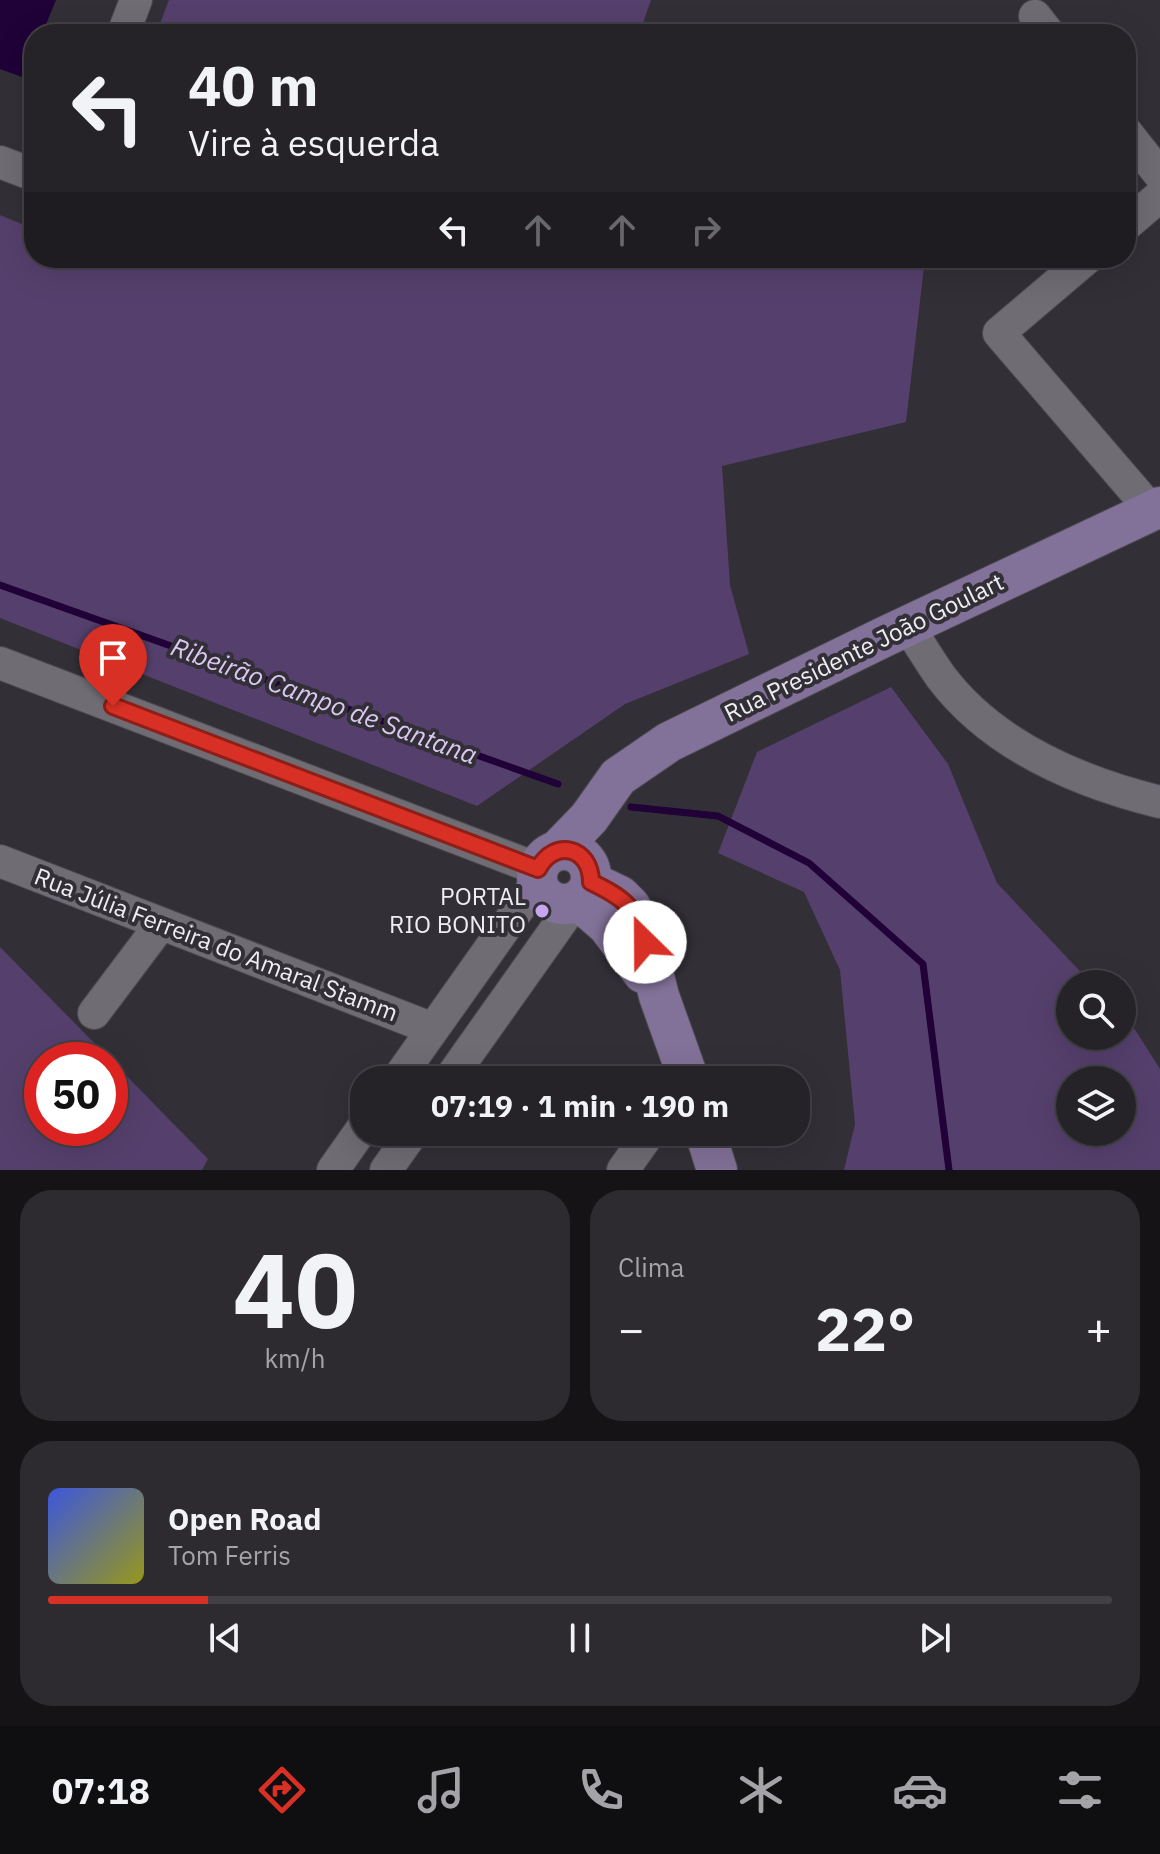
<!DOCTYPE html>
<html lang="pt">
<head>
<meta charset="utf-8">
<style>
	:root { --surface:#262328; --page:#2e2b30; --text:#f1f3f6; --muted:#a4a4a8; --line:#424045; --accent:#d93025 }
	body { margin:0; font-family:"IBM Plex Sans",sans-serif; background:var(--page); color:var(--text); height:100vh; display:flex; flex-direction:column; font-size:30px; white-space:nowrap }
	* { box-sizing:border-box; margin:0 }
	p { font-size:26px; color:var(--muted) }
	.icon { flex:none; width:44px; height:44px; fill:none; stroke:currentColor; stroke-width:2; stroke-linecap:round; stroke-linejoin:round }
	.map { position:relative; height:1170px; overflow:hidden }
	.panel { display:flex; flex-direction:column; gap:20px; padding:20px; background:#151316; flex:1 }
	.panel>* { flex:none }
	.top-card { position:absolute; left:24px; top:24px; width:1112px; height:244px; border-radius:32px; box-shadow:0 8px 32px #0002,0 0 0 2px var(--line); background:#262328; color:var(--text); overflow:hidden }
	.fabs { position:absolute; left:1056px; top:970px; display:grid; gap:16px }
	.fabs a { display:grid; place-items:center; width:80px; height:80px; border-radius:50%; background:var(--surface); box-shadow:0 8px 32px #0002,0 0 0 2px var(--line); font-size:40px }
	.speed { position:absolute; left:24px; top:1042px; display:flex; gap:16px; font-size:40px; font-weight:700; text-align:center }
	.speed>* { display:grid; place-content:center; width:104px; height:104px; border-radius:50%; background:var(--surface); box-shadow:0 8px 32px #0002,0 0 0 2px var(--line); line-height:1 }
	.speed .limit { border:12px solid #d22; background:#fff; color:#111 }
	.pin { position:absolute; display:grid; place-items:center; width:68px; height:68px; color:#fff; margin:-82px -34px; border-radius:50% 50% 50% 0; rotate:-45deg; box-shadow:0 0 8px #0007 }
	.pin .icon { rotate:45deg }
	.me { position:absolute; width:88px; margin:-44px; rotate:337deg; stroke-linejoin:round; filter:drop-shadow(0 0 6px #0008) }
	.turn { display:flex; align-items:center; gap:28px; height:168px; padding:0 32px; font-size:36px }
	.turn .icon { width:104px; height:104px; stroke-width:2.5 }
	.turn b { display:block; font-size:56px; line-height:68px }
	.lanes { display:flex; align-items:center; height:76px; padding:0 32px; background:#0003; justify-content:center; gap:40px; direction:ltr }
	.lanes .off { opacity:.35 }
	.big { font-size:60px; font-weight:700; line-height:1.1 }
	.panel .widget { flex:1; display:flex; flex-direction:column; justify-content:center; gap:12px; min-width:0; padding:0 28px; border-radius:32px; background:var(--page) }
	.panel .dial { align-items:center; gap:0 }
	.dial b { font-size:104px; line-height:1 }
	.song { display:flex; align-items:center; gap:24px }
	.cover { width:96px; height:96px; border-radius:12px; background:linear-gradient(135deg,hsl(230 70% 55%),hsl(60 70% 35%)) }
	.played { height:8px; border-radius:4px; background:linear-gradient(90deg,var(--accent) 15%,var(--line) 15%) }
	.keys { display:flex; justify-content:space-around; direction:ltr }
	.heat { display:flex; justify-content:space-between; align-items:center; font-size:44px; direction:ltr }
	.panel .tiles { flex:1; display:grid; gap:20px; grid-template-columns:1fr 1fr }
	.widget:last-child { grid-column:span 2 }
	.trip { position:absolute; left:350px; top:1066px; width:460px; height:80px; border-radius:32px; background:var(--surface); box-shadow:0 8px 32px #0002,0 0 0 2px var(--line); font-weight:700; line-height:80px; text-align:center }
	.tab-bar { display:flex; height:128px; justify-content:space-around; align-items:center; background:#0f0e10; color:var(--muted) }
	.tab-bar .icon { width:56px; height:56px }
	.tab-bar .selected { color:var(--accent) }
	.tab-bar b { font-size:36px; color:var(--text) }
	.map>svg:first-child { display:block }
	.green { fill:#55406d; fill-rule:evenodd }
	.water { fill:#200138 }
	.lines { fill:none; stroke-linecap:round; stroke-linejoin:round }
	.stream { stroke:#200138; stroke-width:7 }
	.minor-casing { stroke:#4d4a51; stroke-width:34 }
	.major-casing { stroke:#4d4a51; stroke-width:42 }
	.minor { stroke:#6f6c74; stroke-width:32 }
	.major { stroke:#827198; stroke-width:40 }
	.route-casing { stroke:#8d1f18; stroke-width:20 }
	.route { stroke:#d93025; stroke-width:14 }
	.poi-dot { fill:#c6a6f0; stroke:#322f36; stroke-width:3 }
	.labels { text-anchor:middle; stroke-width:8; stroke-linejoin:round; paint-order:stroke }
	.street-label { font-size:24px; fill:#efedf2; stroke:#322f36 }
	.poi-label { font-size:24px; fill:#efedf2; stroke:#322f36; text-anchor:end }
	.water-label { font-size:26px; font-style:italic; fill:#dac8f3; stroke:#322f36 }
</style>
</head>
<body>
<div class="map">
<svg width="1160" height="1170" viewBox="0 0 1160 1170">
	<rect width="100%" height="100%" fill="#322f36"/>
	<path class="green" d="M169,0H651L639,34H156Z
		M0,215L34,229V258H710L716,260L925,258L906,422L722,466L730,585L749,654L625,704L477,806L0,618Z
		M891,687L948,764L997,883L1092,984H1070V1036H1122V1016L1136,1031L1160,1069V1170H844L855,1124L840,970L804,892L718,853L757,752ZM1070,1080H1122V1132H1070Z
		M0,947L208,1159L202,1170H0ZM110,1060V1128H42V1060Z"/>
	<path class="water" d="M0,0H56L42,34H34V56L25,78L0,69Z"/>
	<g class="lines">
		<path class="stream" d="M0,585L558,784
			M631,807L718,816L809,863L923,964L949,1170"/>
		<defs>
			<path id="minor" d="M1035,16L1049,34
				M123,34L136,0
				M1126,132L1160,175
				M0,162L34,175
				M1126,225L1160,196
				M1087,258L999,333L1152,511
				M908,626C919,643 929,660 941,677C993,746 1079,782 1160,802
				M0,663L538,869
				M0,861L433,1029
				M94,1013L161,924
				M397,1080L538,881
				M449,1080L575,902
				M333,1170L364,1126
				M386,1170L413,1132
				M623,1170L650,1132"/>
			<path id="major" d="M537 877a27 27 0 1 1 54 0a27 27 0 1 1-54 0Z
				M557,851L589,818L618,777L669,742L886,636L1160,507
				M591,882L620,896L630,906L640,922L659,996L689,1080
				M578,900L608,926L643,973
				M705,1132L717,1170"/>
		</defs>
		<use href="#minor" class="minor-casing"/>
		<use href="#major" class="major-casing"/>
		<use href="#minor" class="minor"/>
		<use href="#major" class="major"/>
	</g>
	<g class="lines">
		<defs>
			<path id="route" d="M113,706L538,869C554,838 591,847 591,882C624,898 635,906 645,942"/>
		</defs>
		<use href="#route" class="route-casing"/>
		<use href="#route" class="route"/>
	</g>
	<circle class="poi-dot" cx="542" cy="911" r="8"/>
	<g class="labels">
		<g class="street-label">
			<text transform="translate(864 648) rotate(-26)" y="8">Rua Presidente João Goulart</text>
			<text transform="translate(216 945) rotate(21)" y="8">Rua Júlia Ferreira do Amaral Stamm</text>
		</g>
		<g class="poi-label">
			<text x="526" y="905">PORTAL<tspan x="526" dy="28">RIO BONITO</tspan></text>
		</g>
		<g class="water-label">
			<text transform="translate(324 701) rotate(20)" y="9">Ribeirão Campo de Santana</text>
		</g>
	</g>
</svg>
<div class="fabs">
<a><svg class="icon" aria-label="search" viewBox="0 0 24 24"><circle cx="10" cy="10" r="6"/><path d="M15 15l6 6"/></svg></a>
<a><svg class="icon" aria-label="layers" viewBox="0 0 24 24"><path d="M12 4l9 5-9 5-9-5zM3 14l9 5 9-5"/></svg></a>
</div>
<div class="speed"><div class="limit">50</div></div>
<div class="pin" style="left:113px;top:706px;background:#d93025"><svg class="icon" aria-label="arrive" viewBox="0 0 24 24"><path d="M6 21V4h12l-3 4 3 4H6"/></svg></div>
<svg class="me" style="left:645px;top:942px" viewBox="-20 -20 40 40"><circle r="19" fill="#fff"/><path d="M0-13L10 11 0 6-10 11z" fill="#d93025"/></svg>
<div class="trip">07:19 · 1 min · 190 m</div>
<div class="top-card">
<div class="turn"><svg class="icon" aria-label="left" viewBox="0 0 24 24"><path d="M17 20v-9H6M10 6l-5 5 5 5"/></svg><div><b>40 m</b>Vire à esquerda</div></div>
<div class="lanes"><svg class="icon" aria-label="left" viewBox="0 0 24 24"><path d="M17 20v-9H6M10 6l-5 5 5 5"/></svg><svg class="icon off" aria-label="ahead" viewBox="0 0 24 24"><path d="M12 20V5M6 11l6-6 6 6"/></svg><svg class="icon off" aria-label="ahead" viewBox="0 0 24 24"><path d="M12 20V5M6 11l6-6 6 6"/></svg><svg class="icon off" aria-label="right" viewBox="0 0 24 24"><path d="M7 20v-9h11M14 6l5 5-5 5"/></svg></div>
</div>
</div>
<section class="panel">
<div class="tiles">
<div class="widget dial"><b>40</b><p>km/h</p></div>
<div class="widget"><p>Clima</p>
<div class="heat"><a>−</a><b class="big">22°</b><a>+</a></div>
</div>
<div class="widget">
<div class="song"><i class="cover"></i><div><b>Open Road</b><p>Tom Ferris</p></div></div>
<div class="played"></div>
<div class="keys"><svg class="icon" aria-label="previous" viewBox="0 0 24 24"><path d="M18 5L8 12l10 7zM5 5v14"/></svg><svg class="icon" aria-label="pause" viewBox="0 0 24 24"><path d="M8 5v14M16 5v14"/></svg><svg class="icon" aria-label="next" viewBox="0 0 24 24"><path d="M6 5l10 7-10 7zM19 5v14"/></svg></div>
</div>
</div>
</section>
<nav class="tab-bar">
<b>07:18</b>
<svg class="icon selected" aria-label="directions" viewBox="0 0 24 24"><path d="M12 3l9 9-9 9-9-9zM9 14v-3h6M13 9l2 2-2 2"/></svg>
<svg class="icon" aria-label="music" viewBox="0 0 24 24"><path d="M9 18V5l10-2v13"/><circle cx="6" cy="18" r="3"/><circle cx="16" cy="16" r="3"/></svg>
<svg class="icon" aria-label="phone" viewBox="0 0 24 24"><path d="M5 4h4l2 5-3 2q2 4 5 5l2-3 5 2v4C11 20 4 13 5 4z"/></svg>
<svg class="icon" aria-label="climate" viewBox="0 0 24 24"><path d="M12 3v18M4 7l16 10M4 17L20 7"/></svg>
<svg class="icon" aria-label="car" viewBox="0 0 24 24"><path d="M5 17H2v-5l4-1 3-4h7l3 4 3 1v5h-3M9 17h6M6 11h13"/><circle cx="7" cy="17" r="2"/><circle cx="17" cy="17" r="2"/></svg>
<svg class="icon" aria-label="filters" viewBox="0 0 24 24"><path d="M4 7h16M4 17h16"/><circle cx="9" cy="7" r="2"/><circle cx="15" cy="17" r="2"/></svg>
</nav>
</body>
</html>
